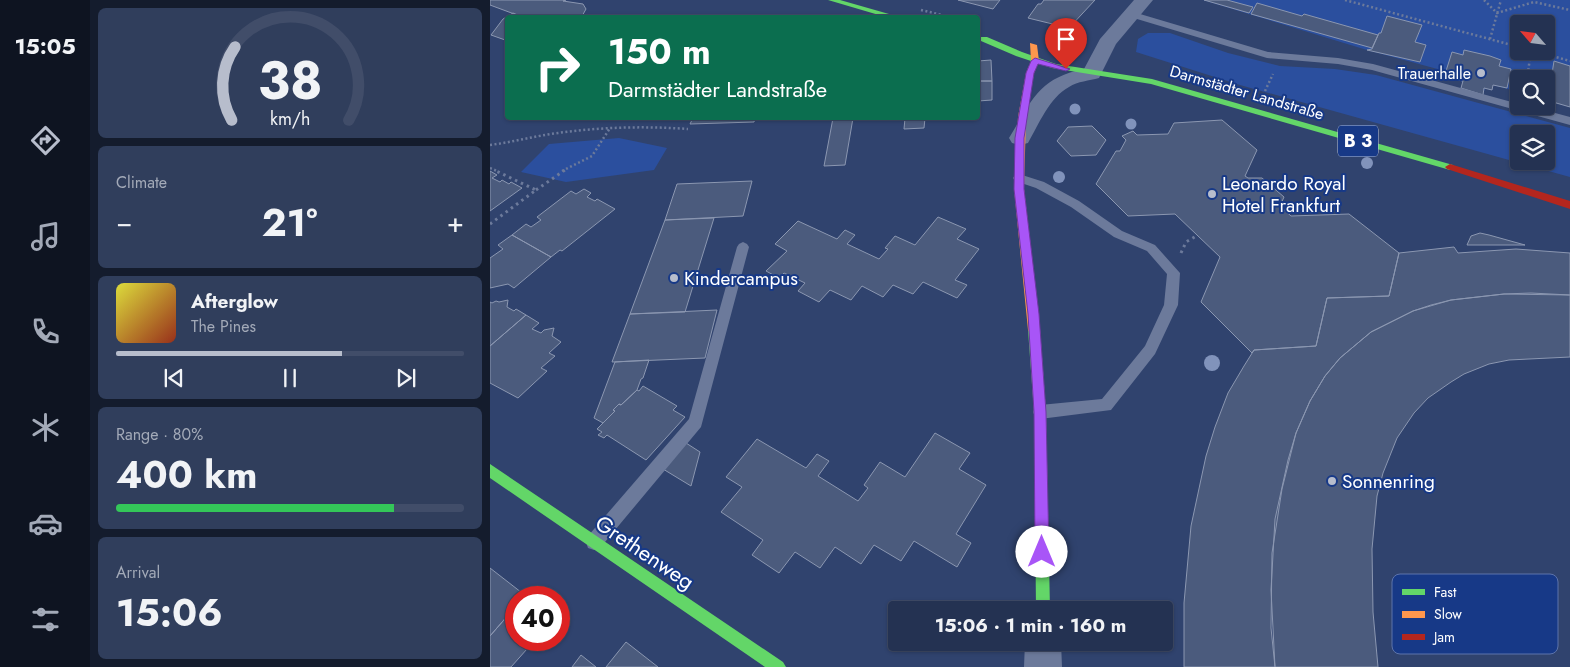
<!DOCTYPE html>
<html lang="en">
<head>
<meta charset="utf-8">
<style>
	:root { --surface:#243252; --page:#303e5c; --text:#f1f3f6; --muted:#a3aab8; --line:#414d69; --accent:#b7bdcc }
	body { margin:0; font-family:Jost,sans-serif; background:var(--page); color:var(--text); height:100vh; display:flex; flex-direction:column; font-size:19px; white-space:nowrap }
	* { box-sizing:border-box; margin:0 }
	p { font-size:16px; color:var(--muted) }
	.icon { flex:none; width:28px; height:28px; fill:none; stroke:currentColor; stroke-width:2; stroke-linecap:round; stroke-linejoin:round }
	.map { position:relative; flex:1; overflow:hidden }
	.side { display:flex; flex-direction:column; gap:8px; padding:8px; background:#141c2d; width:400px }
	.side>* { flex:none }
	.hud { position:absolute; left:15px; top:15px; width:475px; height:105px; border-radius:5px; box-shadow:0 1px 4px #0004,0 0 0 1px var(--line); background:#0b6e4f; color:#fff; overflow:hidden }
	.needle { width:32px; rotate:298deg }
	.controls { position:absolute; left:1020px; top:15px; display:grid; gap:10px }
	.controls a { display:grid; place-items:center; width:45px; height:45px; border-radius:5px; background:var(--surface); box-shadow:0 1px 4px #0004,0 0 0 1px var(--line); font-size:25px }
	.speed { position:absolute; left:15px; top:586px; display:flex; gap:10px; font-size:25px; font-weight:700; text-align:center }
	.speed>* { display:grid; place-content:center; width:65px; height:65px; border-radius:50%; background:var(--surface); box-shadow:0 1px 4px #0004,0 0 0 1px var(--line); line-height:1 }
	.speed .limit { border:8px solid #d22; background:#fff; color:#111 }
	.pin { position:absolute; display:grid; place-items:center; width:42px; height:42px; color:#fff; margin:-51px -21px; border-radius:50% 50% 50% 0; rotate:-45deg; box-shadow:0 0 5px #0007 }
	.pin .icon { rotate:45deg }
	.me { position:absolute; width:55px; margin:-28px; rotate:0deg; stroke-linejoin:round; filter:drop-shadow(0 0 4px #0008) }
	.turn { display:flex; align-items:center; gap:18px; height:105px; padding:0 20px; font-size:22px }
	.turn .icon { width:65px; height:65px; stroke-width:2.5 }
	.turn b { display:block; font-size:35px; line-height:42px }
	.big { font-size:38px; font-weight:700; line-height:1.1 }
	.side .widget { flex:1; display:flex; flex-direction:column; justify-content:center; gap:8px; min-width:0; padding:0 18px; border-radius:8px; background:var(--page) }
	.side .dial { align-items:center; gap:0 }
	.dial svg { height:130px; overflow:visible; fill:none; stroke:var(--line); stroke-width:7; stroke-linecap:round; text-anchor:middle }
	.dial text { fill:var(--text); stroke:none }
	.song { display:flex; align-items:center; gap:15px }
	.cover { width:60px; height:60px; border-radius:8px; background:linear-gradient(135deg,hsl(60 70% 55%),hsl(10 70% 35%)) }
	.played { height:5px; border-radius:2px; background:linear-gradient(90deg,var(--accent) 65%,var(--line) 65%) }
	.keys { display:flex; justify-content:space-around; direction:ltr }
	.heat { display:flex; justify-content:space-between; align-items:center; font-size:28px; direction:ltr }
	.charge { height:8px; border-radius:4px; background:linear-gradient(90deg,#34c759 80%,var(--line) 0) }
	.trip { position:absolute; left:398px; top:601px; width:285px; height:50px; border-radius:5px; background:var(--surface); box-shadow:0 1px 4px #0004,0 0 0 1px var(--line); font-weight:700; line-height:50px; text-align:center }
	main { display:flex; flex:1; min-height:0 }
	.dock { display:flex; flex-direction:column; width:90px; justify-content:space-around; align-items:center; background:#0e1421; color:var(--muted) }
	.dock .icon { width:35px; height:35px }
	.dock .active { color:var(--accent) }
	.dock b { font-size:22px; color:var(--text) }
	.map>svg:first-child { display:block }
	.green { fill:#2b4f9e; fill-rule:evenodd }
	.building { fill:#4b5b7d; stroke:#8b97b1 }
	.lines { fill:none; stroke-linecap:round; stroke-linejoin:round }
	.path-far1 { stroke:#6c7a9b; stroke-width:2.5; stroke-dasharray:2 2.5; stroke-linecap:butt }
	.path { stroke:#6c7a9b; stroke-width:3; stroke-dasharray:2.5 4; stroke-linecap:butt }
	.lane { fill:#6c7a9b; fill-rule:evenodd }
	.street { fill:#6c7a9b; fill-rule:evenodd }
	.fast { fill:#63d668; fill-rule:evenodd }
	.slow { fill:#ff974d; fill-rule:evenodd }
	.jam { fill:#b3261e; fill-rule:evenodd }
	.tree { fill:#8193bb }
	.route { fill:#a855f7; stroke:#6d37a1 }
	.poi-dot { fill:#b7bdcc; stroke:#173987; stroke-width:2 }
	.labels { text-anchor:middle; stroke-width:4; stroke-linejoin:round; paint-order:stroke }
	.far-poi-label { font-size:16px; fill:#fff; stroke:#173987; text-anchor:end }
	.far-street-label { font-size:16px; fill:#fff; stroke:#173987 }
	.shield { fill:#173987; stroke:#b9c4db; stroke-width:1 }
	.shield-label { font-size:18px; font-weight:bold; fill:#fff }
	.poi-label { font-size:19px; fill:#fff; stroke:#173987; text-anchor:start }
	.near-street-label { font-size:22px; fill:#fff; stroke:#173987 }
	.key { fill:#173987; stroke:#5d74ab; stroke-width:1 }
	.key-label { font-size:14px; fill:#fff }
</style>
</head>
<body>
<main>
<nav class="dock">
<b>15:05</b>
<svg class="icon active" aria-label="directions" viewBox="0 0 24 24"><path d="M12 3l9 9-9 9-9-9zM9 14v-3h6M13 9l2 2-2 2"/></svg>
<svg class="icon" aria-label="music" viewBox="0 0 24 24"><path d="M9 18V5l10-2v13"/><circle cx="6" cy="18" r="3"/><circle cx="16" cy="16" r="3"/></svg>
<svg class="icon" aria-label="phone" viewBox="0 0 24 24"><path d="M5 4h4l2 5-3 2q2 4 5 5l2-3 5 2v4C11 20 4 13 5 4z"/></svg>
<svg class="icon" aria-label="climate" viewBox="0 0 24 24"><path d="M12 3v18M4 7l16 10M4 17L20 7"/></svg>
<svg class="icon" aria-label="car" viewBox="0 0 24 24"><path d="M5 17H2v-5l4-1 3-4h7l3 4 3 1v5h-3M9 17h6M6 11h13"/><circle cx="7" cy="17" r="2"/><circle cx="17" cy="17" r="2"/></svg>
<svg class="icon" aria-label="filters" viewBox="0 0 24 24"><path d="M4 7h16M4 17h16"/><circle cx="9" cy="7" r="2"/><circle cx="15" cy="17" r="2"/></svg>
</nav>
<section class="side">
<div class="widget dial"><svg viewBox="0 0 100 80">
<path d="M14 69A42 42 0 1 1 86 69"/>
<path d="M14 69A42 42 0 0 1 16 24" stroke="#b7bdcc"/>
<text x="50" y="56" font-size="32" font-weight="700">38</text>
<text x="50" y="72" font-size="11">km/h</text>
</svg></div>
<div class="widget"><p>Climate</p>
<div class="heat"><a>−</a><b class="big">21°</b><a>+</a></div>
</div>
<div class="widget">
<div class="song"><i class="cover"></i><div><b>Afterglow</b><p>The Pines</p></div></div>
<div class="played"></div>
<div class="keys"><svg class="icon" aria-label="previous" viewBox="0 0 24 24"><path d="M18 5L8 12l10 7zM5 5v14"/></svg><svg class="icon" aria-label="pause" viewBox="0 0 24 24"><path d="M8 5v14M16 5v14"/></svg><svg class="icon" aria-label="next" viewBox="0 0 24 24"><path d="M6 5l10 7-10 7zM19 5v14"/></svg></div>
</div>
<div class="widget"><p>Range · 80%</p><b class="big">400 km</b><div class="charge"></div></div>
<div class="widget"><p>Arrival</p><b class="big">15:06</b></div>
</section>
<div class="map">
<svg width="1080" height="667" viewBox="0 0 1080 667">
	<rect width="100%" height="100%" fill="#30436e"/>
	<path class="green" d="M713,0H1080V107L1056,100V79H1029V92L1003,85L1002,90L995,88L993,95L971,88L973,82L965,79L966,74L877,50ZM1029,24H1056V51H1029Z
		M658,33H680L738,53L790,66L845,69L886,75L1080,128V177L750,85L646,52L648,39ZM1029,134H1056V161H1029Z
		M129,138L177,148L164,170L76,182L31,172L59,144Z"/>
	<path class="building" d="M0,0H76L73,1L93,4L96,9L91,18H35L0,5Z
		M468,0H510L503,9Z
		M554,0H605L579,28L538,18L548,4H551Z
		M714,0H737L763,7L759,13Z
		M767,3L812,16L814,14L888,35L882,48L761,14Z
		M23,13L35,18H18V41L1,35L13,19Z
		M897,16L932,25L925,42L936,45L930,62L877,50L882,49L889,33H891Z
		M974,50L1000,56L1011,60L1009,66L1021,69L1017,88L1003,85L1002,90L994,88L993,95L971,88L973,81L965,79L967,74L956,71L962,52L973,55Z
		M501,60L502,81H488V61Z
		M1064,61L1080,66V107L1056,100V79H1046L1047,76L1061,80Z
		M488,81H502V100L488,101Z
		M203,118H265L264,122L200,124Z
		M343,118H363L355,165L334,166Z
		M415,118H435L434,128L414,129Z
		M732,120L767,150L755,176L758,178H772L794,197L790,206L801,216L859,214L909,253L899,296L837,298L826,346L764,350L762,353L711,302L730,257L685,214L638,216L606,184L626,151H630L636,140L632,136L643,131L647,135L678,134L684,123Z
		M602,126L616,140L606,155L581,156L567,141L578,127Z
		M0,171L7,175L2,178L10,182L12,180L19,184L21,182L32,188L0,211Z
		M262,181L253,216L175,220L187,184Z
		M94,189L101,193L97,197L105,201L107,199L125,209L72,251L70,250L61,257L22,235L36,224L41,227L51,220L47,217L81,191L86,194Z
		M448,217L476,229L467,239L489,249L465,280L477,285L467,298L433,282L423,294L403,285L393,297L372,286L361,300L340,290L329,302L308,291L315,283L294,273L289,278L276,271L297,251L285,244L308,221L347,239L355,230L365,235L357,244L389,259L398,249L395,248L405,236L425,245Z
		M224,218L195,312L140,314L175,220Z
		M990,233L999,235L1035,245H977L981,236Z
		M22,235L61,257L24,288L18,284L0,288V258L13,249L8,245Z
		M964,247L968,253L1026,249L1080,253V295L1014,294L961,300L941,305L923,311L881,332L850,358L835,376L820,401L806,433L792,489L782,553L781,628L785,667H694V603L701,526L716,456L725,427L738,393L754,366L764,350L826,346L837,298L899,296L909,253Z
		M1041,293L1080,295V357L1019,360L999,364L974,374L961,382L938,398L924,413L907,438L893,473L887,496L882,549L883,612L888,667H785L781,590L785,519L798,460L806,433L820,401L835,376L850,358L881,332L923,311L961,300L1014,294Z
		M18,300L17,307L24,311L26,309L36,315L0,346V302L2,303L6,301L9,302Z
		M227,310L215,358L122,362L140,314Z
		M36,315L49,323L42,329L51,333L54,330L64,328L62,336L71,342L59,353L65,356L51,368L57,371L28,398L0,383V346Z
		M159,360L153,378L151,379L147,390L131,405L129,404L123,410L125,411L113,423L104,418L125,362Z
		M153,386L187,406L183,410L195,417L156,460L117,435L114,438L108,435L112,432L107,429L125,411L123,410L129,404L131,405L147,390L149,391Z
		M445,433L480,453L469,469L496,485L466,534L481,543L467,567L424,541L411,561L384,545L371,564L345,547L330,568L305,552L289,573L262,555L273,540L231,512L252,487L236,477L267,439L316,468L327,454L339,461L328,476L368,501L378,488L374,485L390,462L415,477Z
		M196,443L210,452L201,486L173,469Z
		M0,568L36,596L34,598H26V606L0,636Z
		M26,606V640H45L21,667H0V636Z
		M136,642L168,667H116Z
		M91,655L106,667H82Z"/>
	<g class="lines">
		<path class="path-far1" d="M855,0L1029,47
			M994,0L1007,13L1044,2L1080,10
			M431,10L465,18
			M566,39L579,40L578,42L588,49
			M1000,39L1011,0
			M1045,51L1080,61
			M1037,79L1041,51
			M775,91L783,74
			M0,145C23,142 45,136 68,133C111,127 155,126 198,129
			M0,168L7,171
			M72,171L102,156L120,128"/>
		<path class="path" d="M46,190L75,170
			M0,224L46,190L4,170
			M691,253L696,242L708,235"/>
		<path class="lane" d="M640,11L778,52L848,58L883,64L1029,104V106H1039L1080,117V125L882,70L848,64L777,58L637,16V12Z
			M529,174L554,182L589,201L632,231L665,245L690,273L688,305L665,354L621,410L550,419L545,417L543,412L545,407L550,405L612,399L655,346L674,305L677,274L657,251L624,237L581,207L546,188L525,181L523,178L525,175Z
			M253,242L257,244L259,247L211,427L110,548L104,550L98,548L96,542L98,536L199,419L247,247L249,244Z"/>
		<path class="street" d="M644,0H663L626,44L609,78C599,81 588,81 579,87C559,98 549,124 538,143L530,145L522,143L519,138C541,102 548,78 594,69L610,39Z
			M535,642H571L572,667H534Z"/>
		<path class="fast" d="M338,0H350L413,18H399Z
			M491,37H497L532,52L566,64L662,79L963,165L965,167L960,170L661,84L562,68L526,56L491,41Z
			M544,325L548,327L550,330L556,412L560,610H546L544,412L538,330L540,327Z
			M0,464L293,662L296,667H275L0,478Z"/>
		<path class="slow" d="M540,43L547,45L549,61L544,73L536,117L534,189L550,330L548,333H540L538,330L524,189L528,117L536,73L541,61Z"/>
		<path class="jam" d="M960,164L1080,201V209L957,169L955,167Z"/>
	</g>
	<g class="tree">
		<circle cx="585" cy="109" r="5.5"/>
		<circle cx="641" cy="124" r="5.5"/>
		<circle cx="877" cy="163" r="6"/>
		<circle cx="569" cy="177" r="6"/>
		<circle cx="722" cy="363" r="8"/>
	</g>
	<path class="route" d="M545,58L580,69L576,71L548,64L544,73L534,138V189L549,314L556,412L559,552L557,557L552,559L547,557L545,552L544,412L538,314L524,189L525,138L536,73L541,61Z"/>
	<g class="poi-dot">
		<circle cx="991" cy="73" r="5"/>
		<circle cx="722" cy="194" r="5"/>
		<circle cx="184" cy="278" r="5"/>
		<circle cx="842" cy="481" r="5"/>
	</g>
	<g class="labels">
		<g class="far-poi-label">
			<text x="981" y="79">Trauerhalle</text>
		</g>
		<g class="far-street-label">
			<text transform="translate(757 92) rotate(16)" y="6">Darmstädter Landstraße</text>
		</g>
		<rect class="shield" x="848" y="125.5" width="40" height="31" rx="4"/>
		<g class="shield-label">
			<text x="868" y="147">B 3</text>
		</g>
		<g class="poi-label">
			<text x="732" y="190">Leonardo Royal<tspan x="732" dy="22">Hotel Frankfurt</tspan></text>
			<text x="194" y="285">Kindercampus</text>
			<text x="852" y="488">Sonnenring</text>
		</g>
		<g class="near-street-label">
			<text transform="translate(155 552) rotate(34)" y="8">Grethenweg</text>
		</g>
	</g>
	<rect x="902" y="574" width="166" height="80" rx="8" class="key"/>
	<rect x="912" y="589" width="23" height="6" fill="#63d668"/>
	<rect x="912" y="611" width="23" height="7" fill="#ff974d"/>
	<rect x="912" y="634" width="23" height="6" fill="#b3261e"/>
	<g class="key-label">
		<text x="944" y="597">Fast</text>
		<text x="944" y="619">Slow</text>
		<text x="944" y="642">Jam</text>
	</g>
</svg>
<div class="controls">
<a><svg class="needle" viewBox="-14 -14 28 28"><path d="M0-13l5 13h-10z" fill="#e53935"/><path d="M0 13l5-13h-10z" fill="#a3aab8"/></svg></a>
<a><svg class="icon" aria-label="search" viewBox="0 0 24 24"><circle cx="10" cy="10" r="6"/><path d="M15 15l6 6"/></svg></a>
<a><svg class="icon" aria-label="layers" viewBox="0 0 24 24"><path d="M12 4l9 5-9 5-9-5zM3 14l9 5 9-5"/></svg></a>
</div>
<div class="speed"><div class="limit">40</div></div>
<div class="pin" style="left:576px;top:69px;background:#d93025"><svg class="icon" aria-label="arrive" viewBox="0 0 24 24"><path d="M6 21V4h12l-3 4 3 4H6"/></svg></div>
<svg class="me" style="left:552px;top:552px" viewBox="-20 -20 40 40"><circle r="19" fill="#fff"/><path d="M0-13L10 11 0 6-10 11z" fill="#a855f7"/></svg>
<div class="trip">15:06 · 1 min · 160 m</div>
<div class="hud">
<div class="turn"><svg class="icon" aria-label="right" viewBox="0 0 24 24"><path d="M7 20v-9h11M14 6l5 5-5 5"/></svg><div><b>150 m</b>Darmstädter Landstraße</div></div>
</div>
</div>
</main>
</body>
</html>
